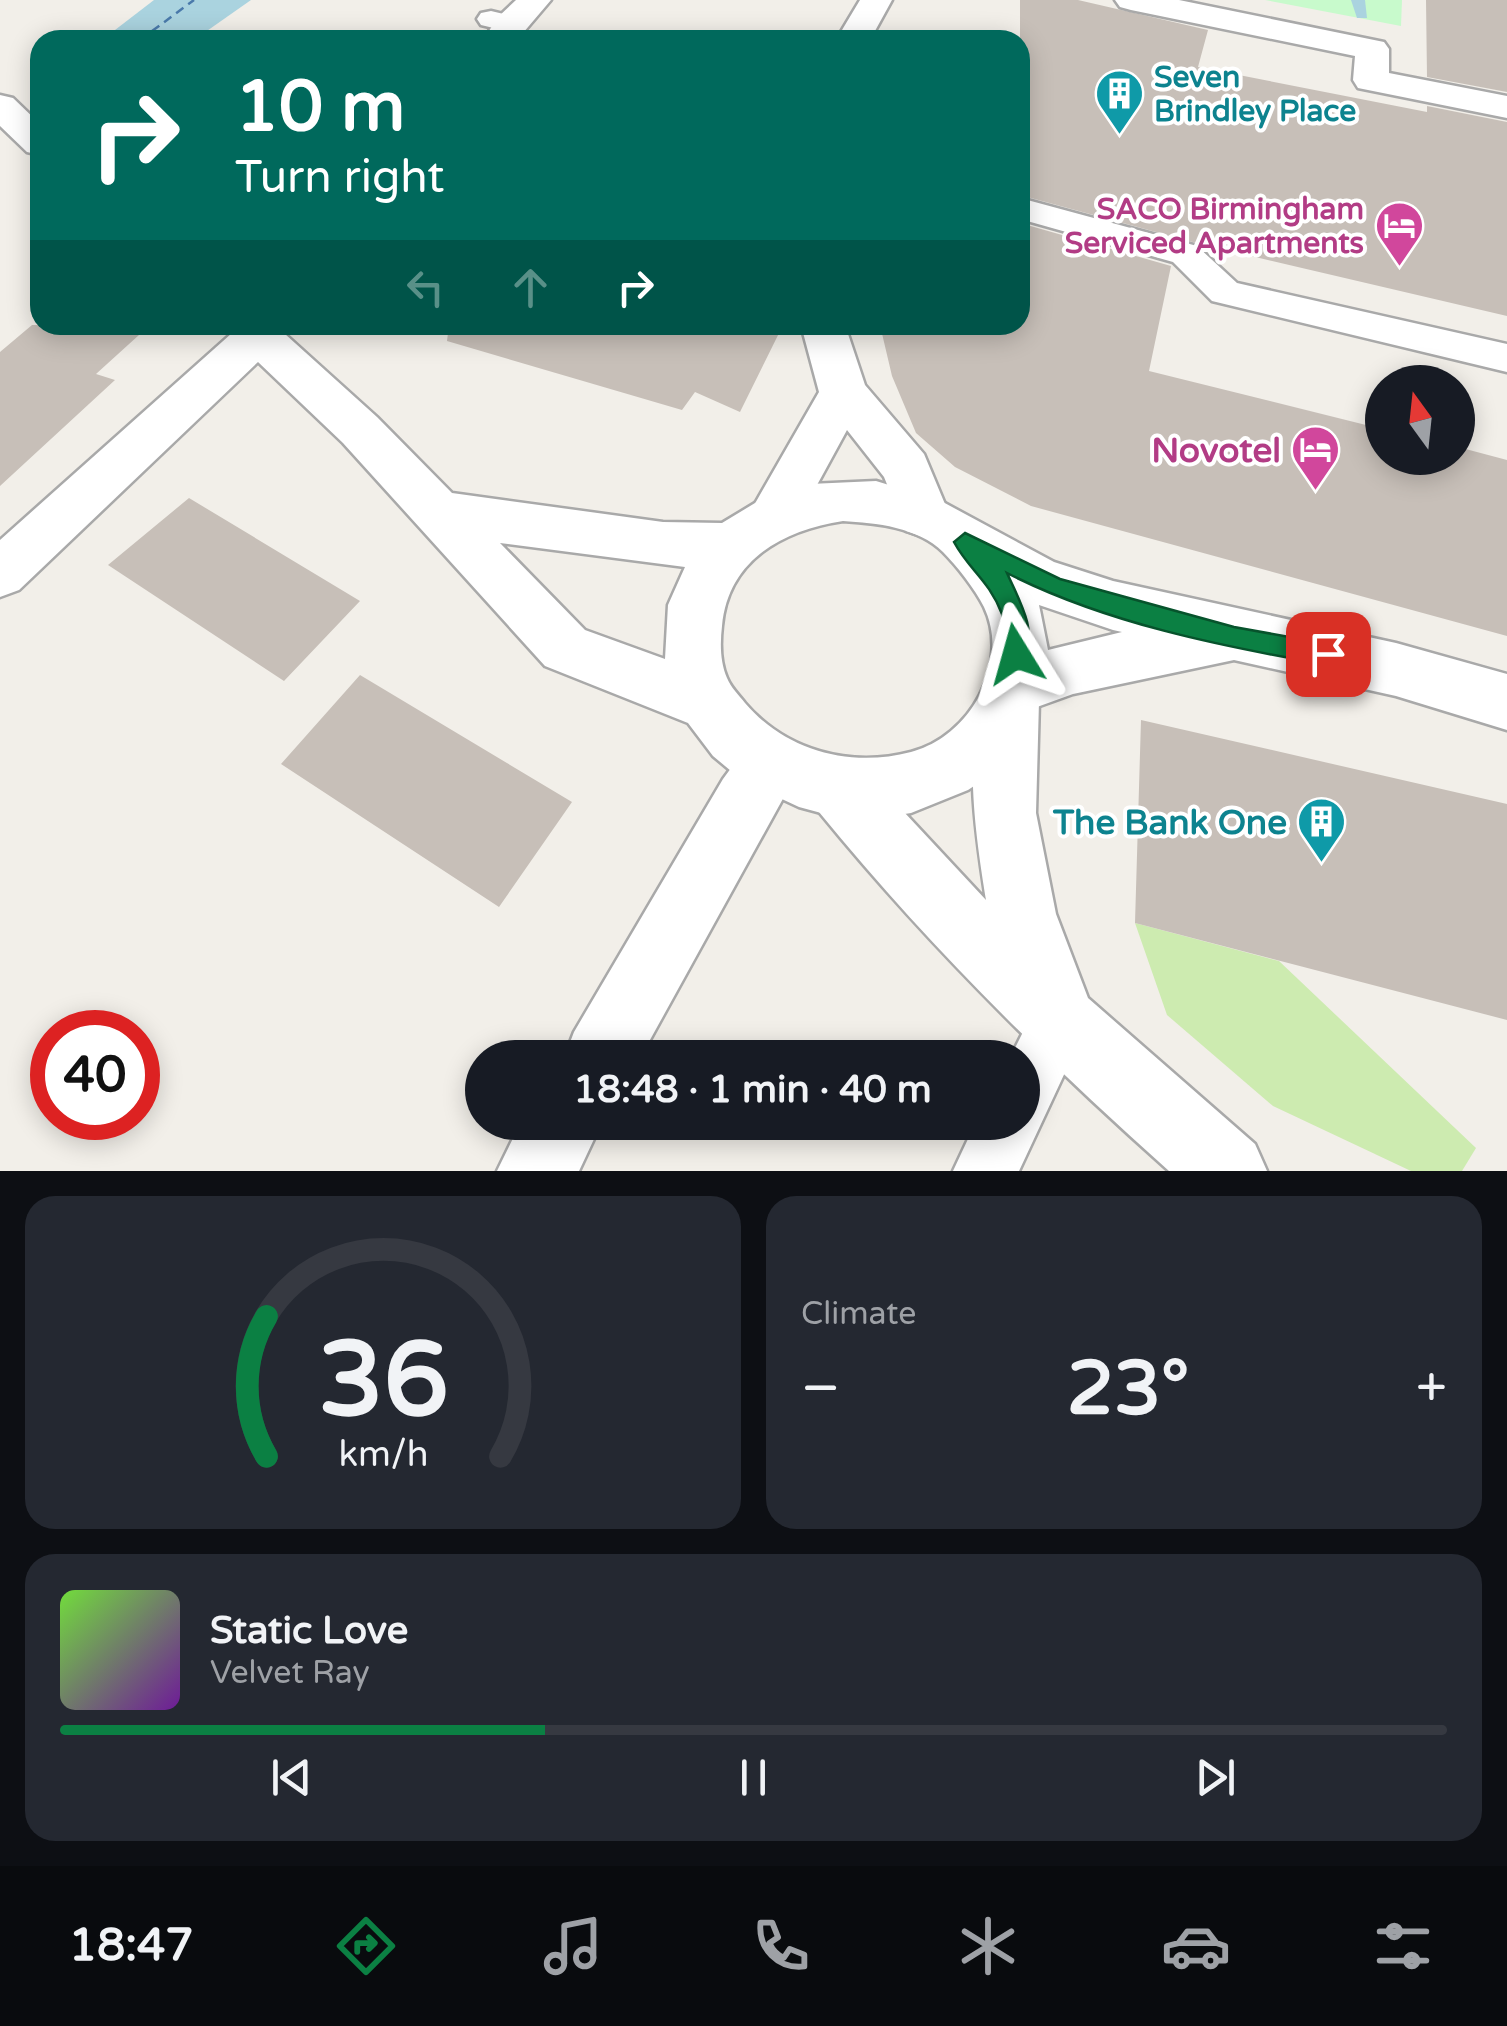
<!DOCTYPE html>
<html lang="en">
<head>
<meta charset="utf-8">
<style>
	:root { --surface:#171b24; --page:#242831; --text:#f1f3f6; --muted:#9ea1a6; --line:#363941; --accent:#0b8043 }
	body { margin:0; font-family:"Varela Round",sans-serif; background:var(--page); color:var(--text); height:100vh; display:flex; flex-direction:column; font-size:38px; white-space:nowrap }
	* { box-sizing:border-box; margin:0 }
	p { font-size:32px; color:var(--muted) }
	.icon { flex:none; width:55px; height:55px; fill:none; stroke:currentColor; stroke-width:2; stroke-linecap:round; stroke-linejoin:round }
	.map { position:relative; height:1171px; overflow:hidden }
	.details { display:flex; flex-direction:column; gap:25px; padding:25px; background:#0d0f14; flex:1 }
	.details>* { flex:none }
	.banner { position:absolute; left:30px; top:30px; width:1000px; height:305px; border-radius:30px; box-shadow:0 5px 25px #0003; background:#00695c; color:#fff; overflow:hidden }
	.needle { width:65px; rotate:345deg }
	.fabs { position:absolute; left:1365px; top:365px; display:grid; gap:20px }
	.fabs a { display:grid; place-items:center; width:110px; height:110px; border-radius:50%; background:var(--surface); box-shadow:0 5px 25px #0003; font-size:50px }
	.speed { position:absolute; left:30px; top:1010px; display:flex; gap:20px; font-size:50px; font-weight:700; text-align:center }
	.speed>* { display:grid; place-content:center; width:130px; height:130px; border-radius:50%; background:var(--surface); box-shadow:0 5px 25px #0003; line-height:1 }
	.speed .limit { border:15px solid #d22; background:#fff; color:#111 }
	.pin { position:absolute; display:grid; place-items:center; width:85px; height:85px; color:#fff; margin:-42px; border-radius:20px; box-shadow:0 5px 15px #0006 }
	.me { position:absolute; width:110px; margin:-55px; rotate:352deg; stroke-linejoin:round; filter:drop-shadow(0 0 8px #0008) }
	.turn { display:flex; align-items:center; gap:35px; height:210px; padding:0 40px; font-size:45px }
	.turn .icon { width:130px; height:130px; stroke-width:2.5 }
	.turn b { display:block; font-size:70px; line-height:85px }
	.lanes { display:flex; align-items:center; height:95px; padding:0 40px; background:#0003; justify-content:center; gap:50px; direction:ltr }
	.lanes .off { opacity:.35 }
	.big { font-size:75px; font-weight:700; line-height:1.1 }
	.details .widget { flex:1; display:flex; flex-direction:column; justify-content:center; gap:15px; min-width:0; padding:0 35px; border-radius:30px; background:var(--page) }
	.details .dial { align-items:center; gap:0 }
	.dial svg { height:260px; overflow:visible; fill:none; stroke:var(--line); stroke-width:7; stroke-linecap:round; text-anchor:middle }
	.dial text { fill:var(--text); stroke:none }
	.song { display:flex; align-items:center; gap:30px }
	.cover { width:120px; height:120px; border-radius:15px; background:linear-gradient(135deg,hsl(100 70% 55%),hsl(280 70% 35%)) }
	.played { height:10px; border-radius:5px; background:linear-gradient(90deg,var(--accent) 35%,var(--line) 35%) }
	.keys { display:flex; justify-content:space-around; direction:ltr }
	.heat { display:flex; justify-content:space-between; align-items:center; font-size:55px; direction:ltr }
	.details .tiles { flex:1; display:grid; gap:25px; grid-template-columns:1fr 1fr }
	.widget:last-child { grid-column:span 2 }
	.trip { position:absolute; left:465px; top:1040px; width:575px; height:100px; border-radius:50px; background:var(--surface); box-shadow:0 5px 25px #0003; font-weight:700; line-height:100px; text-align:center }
	.dock { display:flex; height:160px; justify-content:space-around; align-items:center; background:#090b0e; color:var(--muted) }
	.dock .icon { width:70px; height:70px }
	.dock .selected { color:var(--accent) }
	.dock b { font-size:45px; color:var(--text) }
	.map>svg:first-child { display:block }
	.grass { fill:#cdebb0 }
	.park { fill:#c8facc }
	.water { fill:#aad3df }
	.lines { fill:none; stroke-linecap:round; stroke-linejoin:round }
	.stream { fill:#aad3df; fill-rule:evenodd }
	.ferry { stroke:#4a7aab; stroke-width:2.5; stroke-dasharray:9 6; stroke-linecap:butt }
	.building { fill:#c7bfb8 }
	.service-casing { stroke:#a9a9a9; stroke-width:5 }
	.pedestrian-casing { stroke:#a9a9a9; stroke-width:5 }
	.minor-casing { stroke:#a9a9a9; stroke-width:5 }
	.tertiary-casing { stroke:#a9a9a9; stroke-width:5 }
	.service { fill:#fff; fill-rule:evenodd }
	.pedestrian { fill:#fff; fill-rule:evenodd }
	.minor { fill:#fff; fill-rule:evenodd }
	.tertiary { fill:#fff; fill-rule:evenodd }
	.route { fill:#0b8043; stroke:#07532c; stroke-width:2.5 }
	.labels { text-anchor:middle; stroke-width:8; stroke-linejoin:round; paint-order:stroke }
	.far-culture-label { font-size:30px; font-weight:bold; fill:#0d838f; stroke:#fff; text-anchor:start }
	.far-hotel-label { font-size:30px; font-weight:bold; fill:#b23c85; stroke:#fff; text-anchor:end }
	.hotel-label { font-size:35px; font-weight:bold; fill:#b23c85; stroke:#fff; text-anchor:end }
	.culture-label { font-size:35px; font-weight:bold; fill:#0d838f; stroke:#fff; text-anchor:end }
</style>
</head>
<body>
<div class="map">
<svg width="1507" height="1171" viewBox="0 0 1507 1171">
	<rect width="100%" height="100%" fill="#f2efe9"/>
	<path class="grass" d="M1135,923L1279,961L1476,1148L1462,1171H1411L1273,1106L1167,1015Z"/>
	<path class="park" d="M1265,0H1402L1401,26Z"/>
	<path class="water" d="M154,0H251L194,40H102Z"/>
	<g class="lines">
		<path class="stream" d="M1351,0H1365L1367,18H1357Z"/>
		<path class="ferry" d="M140,40L194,0
			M29,118L40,110"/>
	</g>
	<path class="building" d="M1020,0H1078L1208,30L1198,67L1427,112V106L1507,122V316L1200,244L1020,195Z
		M1426,0H1507V92L1427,77Z
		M1020,223L1171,266L1149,371L1382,429V458H1458V447L1507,460V636L1031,506L955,467L916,433L892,376L880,325H1020Z
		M32,325H150L96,374L115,380L0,486V352Z
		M449,325H783L740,412L695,392L682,410L447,341Z
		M189,498L360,601L284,681L108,565Z
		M360,675L572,802L499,907L281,764Z
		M1141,720L1507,804V1020L1135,923Z"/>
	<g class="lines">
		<defs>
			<path id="service" d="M491,11L520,18L524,24L510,32L481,25L477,19L481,13Z
				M1020,198L1197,246L1237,283L1507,344V372L1212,301L1173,262L1020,219Z
				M1060,992L1081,1000L1089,1021L1019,1171H953L976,1122H1022V1058H1010L1039,1000Z"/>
			<path id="pedestrian" d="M1115,0H1179L1384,42L1389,49V73L1507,96V118L1358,88L1353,80L1355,56L1131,10L1120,7Z"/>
			<path id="minor" d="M516,0H551L517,40H483L498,17Z
				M860,0H892L870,40H836Z
				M801,325H845L865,385L924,454L950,516L942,531L924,537L906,531L884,477L847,430L793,529L775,535L757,529L749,514L819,392Z
				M1009,673L1030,682L1039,701L1036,813L1056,914L1088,998L1255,1144L1267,1171H1169C1044,1060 925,942 819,812L810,790L819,768L841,759L863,768L986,900C976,837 961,742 988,682Z
				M770,736L792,745L801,766L640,1058H564L574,1032L723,779L748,745Z
				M521,1122H602L579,1171H497Z"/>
			<path id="tertiary" d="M0,95L13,98L40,124V155L27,152L0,126Z
				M241,325H275L377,417L452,493L663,522L722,523L760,500L810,484L876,481L941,501L1054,562L1113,581L1396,643L1507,674V730L1396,696L1234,660L1073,694L1037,707L1001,768L968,790L911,813L873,819L836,817L799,807L743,781L713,756L688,723L545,666L343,443L258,362L19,590L0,597V540ZM843,521C876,523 918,527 943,552C957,566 975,589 984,607C1011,664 970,737 911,752C850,768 786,751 745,703C739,695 731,688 727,678C720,662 720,643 722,626C728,560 783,530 843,521ZM500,543L685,567L668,605L665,659L585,630ZM1039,605L1113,630L1122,632L1048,650Z"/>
		</defs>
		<use href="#service" class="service-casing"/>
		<use href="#pedestrian" class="pedestrian-casing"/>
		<use href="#minor" class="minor-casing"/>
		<use href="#tertiary" class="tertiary-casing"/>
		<use href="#service" class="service"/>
		<use href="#pedestrian" class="pedestrian"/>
		<use href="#minor" class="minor"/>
		<use href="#tertiary" class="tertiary"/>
	</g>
	<path class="route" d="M965,533L1060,579L1234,627L1328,644L1337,647L1340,654L1337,662L1328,665C1220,646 1105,623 1007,573C1019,600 1038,631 1025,661L1016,664L1008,661C1001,646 1008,630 1002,614C989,580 969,570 954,542Z"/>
	<defs>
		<symbol id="building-pin" viewBox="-11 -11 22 30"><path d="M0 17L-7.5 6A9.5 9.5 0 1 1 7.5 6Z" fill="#0f9aa8" stroke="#fff"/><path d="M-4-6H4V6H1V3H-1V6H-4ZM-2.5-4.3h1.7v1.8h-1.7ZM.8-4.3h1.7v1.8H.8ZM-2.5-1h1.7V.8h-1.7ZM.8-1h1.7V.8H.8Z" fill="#fff"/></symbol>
		<symbol id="hotel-pin" viewBox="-11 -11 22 30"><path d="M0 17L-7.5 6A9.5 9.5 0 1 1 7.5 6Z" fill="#d1479c" stroke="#fff"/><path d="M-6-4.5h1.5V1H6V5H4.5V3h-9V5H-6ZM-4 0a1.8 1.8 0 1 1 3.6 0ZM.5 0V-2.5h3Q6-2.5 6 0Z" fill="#fff"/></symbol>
	</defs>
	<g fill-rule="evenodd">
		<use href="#building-pin" x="1092" y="66" width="55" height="75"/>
		<use href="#hotel-pin" x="1372" y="198" width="55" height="75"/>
		<use href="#hotel-pin" x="1288" y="422" width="55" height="75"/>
		<use href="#building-pin" x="1294" y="794" width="55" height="75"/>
	</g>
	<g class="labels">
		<g class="far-culture-label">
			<text x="1154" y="87">Seven<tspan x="1154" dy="34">Brindley Place</tspan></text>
		</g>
		<g class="far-hotel-label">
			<text x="1364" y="219">SACO Birmingham<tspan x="1364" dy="34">Serviced Apartments</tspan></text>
		</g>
		<g class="hotel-label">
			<text x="1281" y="462">Novotel</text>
		</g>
		<g class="culture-label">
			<text x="1287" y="834">The Bank One</text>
		</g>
	</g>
</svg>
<div class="fabs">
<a><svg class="needle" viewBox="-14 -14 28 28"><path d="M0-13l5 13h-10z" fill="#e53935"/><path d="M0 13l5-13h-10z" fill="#9ea1a6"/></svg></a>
</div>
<div class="speed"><div class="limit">40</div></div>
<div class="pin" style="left:1328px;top:654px;background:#d93025"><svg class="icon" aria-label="arrive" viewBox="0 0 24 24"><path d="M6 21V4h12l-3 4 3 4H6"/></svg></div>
<svg class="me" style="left:1016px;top:654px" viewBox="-20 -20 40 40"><path d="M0-17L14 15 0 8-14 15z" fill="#0b8043" stroke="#fff" stroke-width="4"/></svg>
<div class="trip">18:48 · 1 min · 40 m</div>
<div class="banner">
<div class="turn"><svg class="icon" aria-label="right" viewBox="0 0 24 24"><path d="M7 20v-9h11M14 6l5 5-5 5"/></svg><div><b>10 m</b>Turn right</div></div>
<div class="lanes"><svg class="icon off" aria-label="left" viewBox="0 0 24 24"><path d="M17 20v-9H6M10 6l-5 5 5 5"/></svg><svg class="icon off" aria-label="ahead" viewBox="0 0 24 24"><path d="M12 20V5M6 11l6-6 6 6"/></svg><svg class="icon" aria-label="right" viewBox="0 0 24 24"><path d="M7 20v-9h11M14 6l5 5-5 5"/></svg></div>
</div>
</div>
<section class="details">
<div class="tiles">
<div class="widget dial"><svg viewBox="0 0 100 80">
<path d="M14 69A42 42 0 1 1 86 69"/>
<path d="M14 69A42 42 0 0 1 14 26" stroke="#0b8043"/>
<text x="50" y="56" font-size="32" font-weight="700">36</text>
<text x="50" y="72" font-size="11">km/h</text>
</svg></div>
<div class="widget"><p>Climate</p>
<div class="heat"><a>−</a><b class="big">23°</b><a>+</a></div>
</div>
<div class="widget">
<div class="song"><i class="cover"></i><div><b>Static Love</b><p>Velvet Ray</p></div></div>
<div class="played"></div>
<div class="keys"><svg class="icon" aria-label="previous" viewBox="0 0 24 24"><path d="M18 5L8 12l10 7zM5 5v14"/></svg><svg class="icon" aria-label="pause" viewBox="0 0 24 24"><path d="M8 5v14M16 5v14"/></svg><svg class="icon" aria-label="next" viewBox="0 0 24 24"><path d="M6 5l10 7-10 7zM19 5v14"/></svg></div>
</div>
</div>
</section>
<nav class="dock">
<b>18:47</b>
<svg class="icon selected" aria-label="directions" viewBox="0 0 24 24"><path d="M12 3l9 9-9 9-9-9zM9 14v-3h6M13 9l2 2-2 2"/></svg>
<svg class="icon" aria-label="music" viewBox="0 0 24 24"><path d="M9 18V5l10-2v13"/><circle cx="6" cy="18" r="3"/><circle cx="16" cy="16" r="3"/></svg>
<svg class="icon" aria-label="phone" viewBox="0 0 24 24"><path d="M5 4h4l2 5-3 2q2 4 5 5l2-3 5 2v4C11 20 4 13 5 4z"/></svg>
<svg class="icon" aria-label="climate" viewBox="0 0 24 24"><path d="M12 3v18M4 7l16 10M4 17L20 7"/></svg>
<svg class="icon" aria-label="car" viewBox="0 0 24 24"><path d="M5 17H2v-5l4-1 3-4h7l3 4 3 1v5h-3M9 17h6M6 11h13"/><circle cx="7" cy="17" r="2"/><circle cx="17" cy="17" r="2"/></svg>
<svg class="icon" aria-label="filters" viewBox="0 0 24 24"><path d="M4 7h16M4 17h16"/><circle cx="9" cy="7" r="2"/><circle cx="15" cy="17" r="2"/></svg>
</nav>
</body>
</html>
